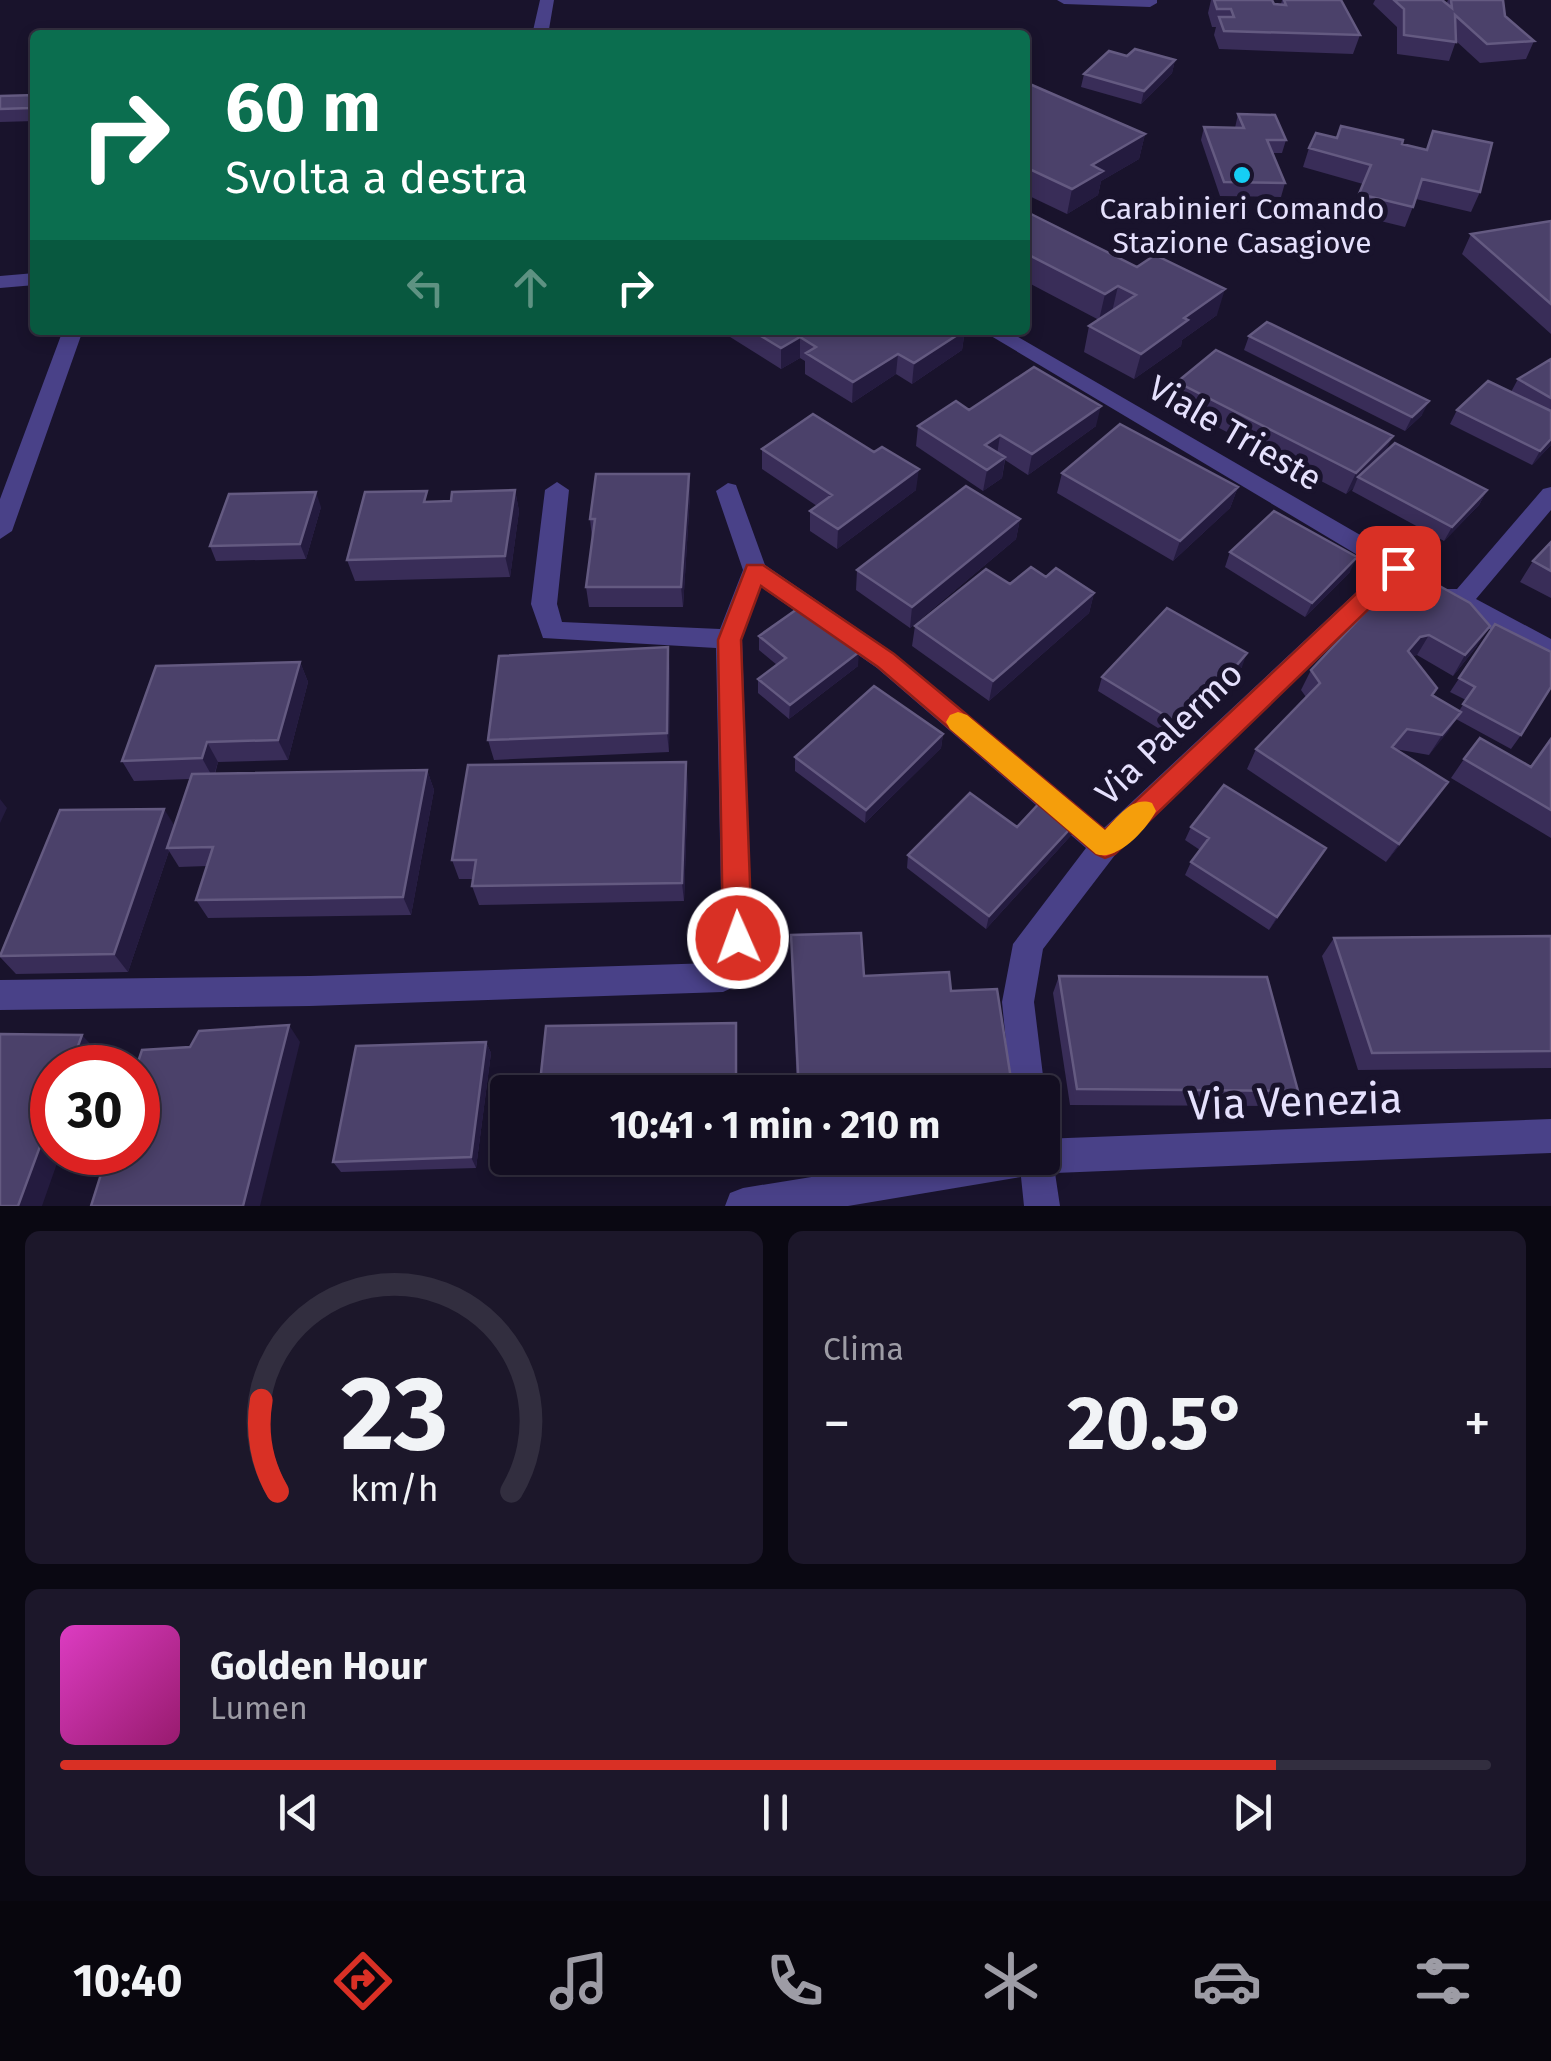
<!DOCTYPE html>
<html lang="it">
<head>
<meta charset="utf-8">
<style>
	:root { --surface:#130e21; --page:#1c172a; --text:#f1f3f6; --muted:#9d9ca5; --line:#322e3f; --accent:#d93025 }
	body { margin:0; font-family:"Fira Sans",sans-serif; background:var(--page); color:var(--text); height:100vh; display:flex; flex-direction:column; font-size:38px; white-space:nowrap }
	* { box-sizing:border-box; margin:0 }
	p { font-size:32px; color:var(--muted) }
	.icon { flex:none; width:55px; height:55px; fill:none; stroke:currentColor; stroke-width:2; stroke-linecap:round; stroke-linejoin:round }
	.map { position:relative; height:1206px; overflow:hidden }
	.panel { display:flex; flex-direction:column; gap:25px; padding:25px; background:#0a0812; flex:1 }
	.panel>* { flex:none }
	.top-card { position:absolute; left:30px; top:30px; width:1000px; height:305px; border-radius:10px; box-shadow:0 5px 15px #0003,0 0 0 2px var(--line); background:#0b6e4f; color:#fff; overflow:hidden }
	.speed { position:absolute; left:30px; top:1045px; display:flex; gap:20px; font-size:50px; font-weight:700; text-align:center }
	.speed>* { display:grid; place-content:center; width:130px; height:130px; border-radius:50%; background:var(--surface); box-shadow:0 5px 15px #0003,0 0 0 2px var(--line); line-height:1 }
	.speed .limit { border:15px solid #d22; background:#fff; color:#111 }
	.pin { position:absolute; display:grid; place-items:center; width:85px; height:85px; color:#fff; margin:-42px; border-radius:20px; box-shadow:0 5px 15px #0006 }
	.me { position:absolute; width:110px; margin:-55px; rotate:358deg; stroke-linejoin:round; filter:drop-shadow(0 0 8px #0008) }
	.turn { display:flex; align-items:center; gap:35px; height:210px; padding:0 30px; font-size:45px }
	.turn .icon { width:130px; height:130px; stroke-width:2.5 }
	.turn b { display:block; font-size:70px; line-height:85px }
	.lanes { display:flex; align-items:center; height:95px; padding:0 30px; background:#0003; justify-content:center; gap:50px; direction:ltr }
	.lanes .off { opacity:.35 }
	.big { font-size:75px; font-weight:700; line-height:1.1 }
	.panel .widget { flex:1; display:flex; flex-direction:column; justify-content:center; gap:15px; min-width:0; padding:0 35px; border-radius:15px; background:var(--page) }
	.panel .dial { align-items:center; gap:0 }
	.dial svg { height:260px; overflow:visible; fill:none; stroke:var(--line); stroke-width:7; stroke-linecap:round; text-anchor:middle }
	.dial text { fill:var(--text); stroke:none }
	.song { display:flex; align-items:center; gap:30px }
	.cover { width:120px; height:120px; border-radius:15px; background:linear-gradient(135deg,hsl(310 70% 55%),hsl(320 70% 35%)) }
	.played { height:10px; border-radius:5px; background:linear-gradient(90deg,var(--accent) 85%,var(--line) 85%) }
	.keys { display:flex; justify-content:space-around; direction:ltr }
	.heat { display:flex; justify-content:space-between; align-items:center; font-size:55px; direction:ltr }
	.panel .tiles { flex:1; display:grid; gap:25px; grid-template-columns:1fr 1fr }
	.widget:last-child { grid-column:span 2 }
	.trip { position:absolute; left:490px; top:1075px; width:570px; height:100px; border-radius:10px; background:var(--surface); box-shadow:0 5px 15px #0003,0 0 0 2px var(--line); font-weight:700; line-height:100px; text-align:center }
	.tabs { display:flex; height:160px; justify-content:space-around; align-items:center; background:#08060d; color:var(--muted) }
	.tabs .icon { width:70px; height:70px }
	.tabs .active { color:var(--accent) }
	.tabs b { font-size:45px; color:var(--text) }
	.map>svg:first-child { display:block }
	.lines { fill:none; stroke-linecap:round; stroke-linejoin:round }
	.street { fill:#494188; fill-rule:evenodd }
	.wall { fill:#392d58 }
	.shaded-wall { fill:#241b3f }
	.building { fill:#4b416a; stroke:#645a81; stroke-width:2.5 }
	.route { fill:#d93025; stroke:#8d1f18; stroke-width:2.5 }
	.slow { fill:#f59e0b }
	.poi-dot { fill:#15cef4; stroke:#19132c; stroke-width:4 }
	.labels { text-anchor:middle; stroke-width:10; stroke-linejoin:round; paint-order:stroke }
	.far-poi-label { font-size:30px; fill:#e5e0fd; stroke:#19132c }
	.street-label { font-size:35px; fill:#e5e0fd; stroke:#19132c }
	.near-street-label { font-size:42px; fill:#e5e0fd; stroke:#19132c }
</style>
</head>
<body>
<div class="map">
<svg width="1551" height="1206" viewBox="0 0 1551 1206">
	<rect width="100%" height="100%" fill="#19132c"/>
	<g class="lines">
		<path class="street" d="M540,0H554L548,35H532Z
			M1057,0H1157V3L1150,7L1064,4Z
			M35,273V285L0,288V276Z
			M63,330H83L12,531L0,539V499Z
			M981,330H1006L1419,569L1422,575L1410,584L1399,580L1115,855L1043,949L1034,1002L1045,1092L1042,1097V1092H1011L1002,1002L1013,944L1086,848L877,668L761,587L742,639L752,938L734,987L723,992L310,1006L0,1010V980L310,976L713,963L722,938L716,648L543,638L531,604L545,490L557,482L569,490L557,604L562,622L720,629L743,570L716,491L728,483L736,485L765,565L895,654L1104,828L1381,569Z
			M1551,487V510L1476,599L1551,639V661L1440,603L1437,596L1440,589H1457L1543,489Z
			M1551,1119V1153L1055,1173L1060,1206H1024L1021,1177L848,1206H725L730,1193L743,1188L929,1158H1042V1139Z"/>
	</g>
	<path class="wall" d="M1211,0H1272L1274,4H1281L1282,0H1341L1360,35L1353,54L1219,49L1214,35L1216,27H1212L1208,13Z
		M1375,0H1442L1446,4L1448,0H1503L1505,16L1534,41L1526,59L1480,63L1456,41L1449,61L1397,54V27L1373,4Z
		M1127,56L1175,60L1172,73L1141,104L1081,87L1084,74Z
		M1025,82L1145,134L1139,159L1101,181L1098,195L1067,214L1025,194Z
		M35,95V121L0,122V96Z
		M1238,114L1286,140L1282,153H1273L1285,183L1281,197L1220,196L1201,140L1204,127L1235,128Z
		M1433,131L1480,192L1471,212L1416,199L1405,227L1352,214L1363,184L1303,167L1309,148L1337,138L1402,144L1426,150Z
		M1025,211L1217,315L1182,340L1181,346L1134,379L1084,352L1089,326L1099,320L1025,281Z
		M1551,221V334L1462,254L1471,234Z
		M719,330H965L962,350L912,384L896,374L852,403L805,374V361L800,358L781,369Z
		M1249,336L1422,415L1405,431L1244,350Z
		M1551,359V445L1532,465L1450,424L1457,410L1511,392L1518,379Z
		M1177,382L1386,451L1487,490L1479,505L1444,541L1352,491L1354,487L1346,494L1171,403Z
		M969,410L1096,426L1028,475L1005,460L1002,478L983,491L916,446L918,426Z
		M762,449L916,490L837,549L810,531V511L817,506L762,469Z
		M1062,473L1238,487L1230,508L1173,561L1057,493Z
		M689,474L690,495L683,607H589L586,587L592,538L590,519Z
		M515,490L519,511L510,577L355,581L347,560L430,502L451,501Z
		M321,507L306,559L216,561L210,546Z
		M1020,519L1016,539L910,628L856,590L857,570Z
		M1551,542V598L1520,582L1533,561Z
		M1230,552L1350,572L1305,617L1225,567Z
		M1407,568L1477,646L1453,676L1417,655L1412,656L1433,695L1459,711L1466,700L1450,692L1495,624L1521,735L1511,749L1456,719L1429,755L1395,749L1435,801L1386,862L1247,769L1256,749L1306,697L1301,690L1311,670Z
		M1046,577L1094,593L1089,613L989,701L912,646L915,626L1010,584Z
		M759,636L858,666L789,719L758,693V679L777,665L759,650Z
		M300,662L308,682L288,760L218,762L215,774L427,770L434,790L411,915L208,918L196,900L207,866L179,867L169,851L128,972L16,974L0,957V954L175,825L190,779L134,781L122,761Z
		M670,667L669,752L494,760L488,740Z
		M1242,667L1179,741L1098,691L1102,677Z
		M943,734L941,748L865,823L795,771V757Z
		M1551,738V838L1451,778L1464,759L1531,767Z
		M688,782L684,901L479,905L472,886L473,879H459L452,860Z
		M1080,818L1075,831L986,929L907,868L908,855L1017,827Z
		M1191,827L1318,861L1269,930L1185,875L1191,862L1200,850L1185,840Z
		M791,935L864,976L951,991L1013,1092H797Z
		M1551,936V1068L1358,1070L1322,956L1334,938Z
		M1059,976L1298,1091L1286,1106L1070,1105L1053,993Z
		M486,1042L491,1053L476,1168L341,1172L333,1162Z"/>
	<path class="shaded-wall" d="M1175,60L1172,73L1141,104L1144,91Z
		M35,101V118L30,108Z
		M1145,134L1139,159L1101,181L1098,195L1067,214L1072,189L1092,165Z
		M1118,286L1112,312L1099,320L1105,294Z
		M1225,289L1217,315L1182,340L1181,346L1134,379L1141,354L1184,318Z
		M965,330L962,350L912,384L914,363Z
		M800,337V358L781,369V348Z
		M898,354L896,374L852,403L853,382Z
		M1429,401L1422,415L1405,431L1412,417Z
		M1101,406L1096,426L1028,475L1032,454Z
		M1000,435L997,455L985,445Z
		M1393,436L1383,457L1358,477L1354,487L1346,494L1356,473Z
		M1551,439V445L1532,465L1540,451Z
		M1005,457L1002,478L983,491L987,470Z
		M919,469L916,490L837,549L838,529Z
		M689,474L690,495L683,607L681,587Z
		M1238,487L1230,508L1173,561L1180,541Z
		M515,490L519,511L510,577L505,556Z
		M1487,490L1479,505L1444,541L1452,527Z
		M316,492L321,507L306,559L300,544Z
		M1020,519L1016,539L910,628L912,607Z
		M1357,557L1350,572L1305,617L1312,603Z
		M1094,593L1089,613L989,701L993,681Z
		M1490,626L1477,646L1453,676L1465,655Z
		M1429,635L1417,655L1409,657L1408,651L1420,637Z
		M668,647L670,667L669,752L667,733Z
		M859,652L858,666L789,719L790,705Z
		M1247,653L1242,667L1179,741L1184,727Z
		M300,662L308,682L288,760L278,740Z
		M1461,712L1448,732L1429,755L1442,735Z
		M943,734L941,748L865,823L866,810Z
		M207,742L218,762L213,778L202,758Z
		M686,762L688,782L684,901L682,883Z
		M427,770L434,790L411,915L403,897Z
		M1448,782L1435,801L1386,862L1399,844Z
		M0,799L7,808L0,823Z
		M164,809L176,828L167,848L169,851L128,972L114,954Z
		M1080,818L1075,831L986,929L989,916Z
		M1326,848L1318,861L1269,930L1277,917Z
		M289,1025L300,1042L260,1206H243Z
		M82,1035L98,1052L92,1068H70Z
		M486,1042L491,1053L476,1168L471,1157Z
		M52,1114V1152H61L42,1206H18Z"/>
	<path class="building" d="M1214,0H1272L1274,4L1286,5L1284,0H1341L1360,35L1224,31L1219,17H1234L1231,9H1217Z
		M1394,0H1442L1452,8L1451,0H1503L1505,16L1534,41L1487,44L1455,15L1456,42L1404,35V9Z
		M1135,49L1175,60L1144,91L1084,74L1109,51L1127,56Z
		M1025,82L1145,134L1092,165L1103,171L1072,189L1025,167Z
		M35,95V101L30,108L0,109V96Z
		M1238,114L1275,115L1286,140H1267L1285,183L1224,182L1204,127L1244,128Z
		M1341,126L1403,140L1402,144L1427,150L1433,131L1492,143L1480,192L1422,179L1413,207L1359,194L1371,165L1309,148L1316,133L1337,138Z
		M1025,211L1137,267L1155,255L1225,289L1184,318L1188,320L1141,354L1089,326L1136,295L1118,286L1105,294L1025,253Z
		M1551,221V304L1471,234Z
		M1267,322L1429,401L1412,417L1249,336Z
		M751,330H965L914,363L898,354L853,382L806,353L816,347L800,337L781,348Z
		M1216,350L1393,436L1356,473L1177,382Z
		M1551,359V398L1518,379Z
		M1034,367L1101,406L1032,454L1000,435L985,445L1005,457L987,470L918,426L956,401L969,410Z
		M1488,381L1551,411V439L1540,451L1457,410Z
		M813,414L874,452L882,447L919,469L838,529L810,511L832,495L762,449Z
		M1120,424L1238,487L1180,541L1062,473Z
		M1395,443L1487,490L1452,527L1358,477Z
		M596,474H689L681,587H586L595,519H590Z
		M966,486L1020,519L912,607L857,570Z
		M515,490L505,556L347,560L365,492L427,491L424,502L451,501L452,492Z
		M316,492L300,544L210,546L229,494Z
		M1274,511L1357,557L1312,603L1230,552Z
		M1551,542V571L1533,561Z
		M1031,567L1046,577L1056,568L1094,593L993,681L915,626L986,569L1010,584Z
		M1407,568L1470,603L1490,626L1465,655L1429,635L1420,637L1408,651L1437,688L1432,695L1461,712L1442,735L1407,729L1392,747L1448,782L1399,844L1256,749L1320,683L1311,670Z
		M800,607L859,652L790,705L758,679L786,658L759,636Z
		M1167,608L1247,653L1184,727L1102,677Z
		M1495,624L1551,652V687L1521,735L1463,704L1475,687L1459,678Z
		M668,647L667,733L488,740L499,656Z
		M300,662L278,740L207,742L202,758L122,761L156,666Z
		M874,686L943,734L866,810L795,757Z
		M1480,738L1531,767L1551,739V810L1464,759Z
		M686,762L682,883L472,886L476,860H452L468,765Z
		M427,770L403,897L196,900L213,847L167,848L192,774Z
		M1224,785L1326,848L1277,917L1191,862L1209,838L1191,827Z
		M970,793L1017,827L1047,795L1080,818L989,916L908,855Z
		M164,809L114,954L0,956L60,810Z
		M861,933L864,976L949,972L951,991L997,989L1013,1092H799L791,935Z
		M1551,936V1051L1372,1053L1334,938Z
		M1059,976L1267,977L1298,1091L1077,1089Z
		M736,1023V1092H539L546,1026Z
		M289,1025L243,1206H91L108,1152H138V1068H136L142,1050L190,1047L199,1031Z
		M0,1034L82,1035L70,1068H52V1114L18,1206H0Z
		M486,1042L471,1157L333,1162L356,1046Z"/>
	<path class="route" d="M1398,560L1405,562L1409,568L1405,574L1115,854L1105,858L1096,854L878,667L761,586L741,640L752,938L747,947L738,951L728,947L723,938L718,640L747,565H763L894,654L1105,830L1390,562Z"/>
	<path class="slow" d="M958,712L967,715L1105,830C1118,817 1132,796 1152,803L1156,811C1147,829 1117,862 1096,854L950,729L946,722L950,715Z"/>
	<circle class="poi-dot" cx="1242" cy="175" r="10"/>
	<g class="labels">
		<g class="far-poi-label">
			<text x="1242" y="219">Carabinieri Comando<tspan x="1242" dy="34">Stazione Casagiove</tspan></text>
		</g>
		<g class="street-label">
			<text transform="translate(1235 433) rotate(30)" y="12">Viale Trieste</text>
			<text transform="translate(1169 733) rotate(-44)" y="12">Via Palermo</text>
		</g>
		<g class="near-street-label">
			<text transform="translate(1295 1101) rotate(-2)" y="15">Via Venezia</text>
		</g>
	</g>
</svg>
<div class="speed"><div class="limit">30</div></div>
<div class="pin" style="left:1398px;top:568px;background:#d93025"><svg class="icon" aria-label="arrive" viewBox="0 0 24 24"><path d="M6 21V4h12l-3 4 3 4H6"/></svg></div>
<svg class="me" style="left:738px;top:938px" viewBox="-20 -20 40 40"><circle r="17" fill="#d93025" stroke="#fff" stroke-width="3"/><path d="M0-11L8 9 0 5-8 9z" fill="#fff"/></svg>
<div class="trip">10:41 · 1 min · 210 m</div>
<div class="top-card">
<div class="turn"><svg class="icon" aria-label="right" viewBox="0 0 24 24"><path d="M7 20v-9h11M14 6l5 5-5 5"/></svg><div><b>60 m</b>Svolta a destra</div></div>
<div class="lanes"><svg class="icon off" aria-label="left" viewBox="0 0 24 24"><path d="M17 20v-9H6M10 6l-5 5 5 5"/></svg><svg class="icon off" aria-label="ahead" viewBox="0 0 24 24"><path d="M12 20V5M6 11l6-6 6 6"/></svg><svg class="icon" aria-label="right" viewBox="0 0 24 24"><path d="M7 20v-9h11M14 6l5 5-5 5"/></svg></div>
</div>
</div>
<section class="panel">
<div class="tiles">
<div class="widget dial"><svg viewBox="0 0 100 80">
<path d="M14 69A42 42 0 1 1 86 69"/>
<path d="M14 69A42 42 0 0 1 9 41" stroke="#d93025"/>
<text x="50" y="56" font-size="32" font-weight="700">23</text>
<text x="50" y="72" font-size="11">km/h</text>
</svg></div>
<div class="widget"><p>Clima</p>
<div class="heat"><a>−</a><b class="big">20.5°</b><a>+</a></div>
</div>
<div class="widget">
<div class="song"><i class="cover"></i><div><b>Golden Hour</b><p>Lumen</p></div></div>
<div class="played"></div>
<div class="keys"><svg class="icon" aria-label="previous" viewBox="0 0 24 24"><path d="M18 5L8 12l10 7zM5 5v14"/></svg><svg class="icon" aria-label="pause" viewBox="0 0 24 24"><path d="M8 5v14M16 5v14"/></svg><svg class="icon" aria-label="next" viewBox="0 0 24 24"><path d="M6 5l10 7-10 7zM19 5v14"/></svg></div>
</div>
</div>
</section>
<nav class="tabs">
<b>10:40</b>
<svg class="icon active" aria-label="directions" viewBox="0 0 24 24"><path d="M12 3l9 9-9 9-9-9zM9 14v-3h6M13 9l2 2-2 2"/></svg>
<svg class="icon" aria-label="music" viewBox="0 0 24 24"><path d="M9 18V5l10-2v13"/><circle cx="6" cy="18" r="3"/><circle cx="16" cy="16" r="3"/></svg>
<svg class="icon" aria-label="phone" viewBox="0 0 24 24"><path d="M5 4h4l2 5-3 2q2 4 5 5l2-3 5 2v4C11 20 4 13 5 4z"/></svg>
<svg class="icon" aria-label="climate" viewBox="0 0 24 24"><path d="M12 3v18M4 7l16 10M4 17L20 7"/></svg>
<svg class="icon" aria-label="car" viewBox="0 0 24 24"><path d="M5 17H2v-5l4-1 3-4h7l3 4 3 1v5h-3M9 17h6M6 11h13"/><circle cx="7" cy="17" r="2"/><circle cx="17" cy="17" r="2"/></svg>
<svg class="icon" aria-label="filters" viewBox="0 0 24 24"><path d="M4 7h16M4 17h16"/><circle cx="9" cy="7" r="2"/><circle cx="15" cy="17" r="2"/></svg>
</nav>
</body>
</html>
